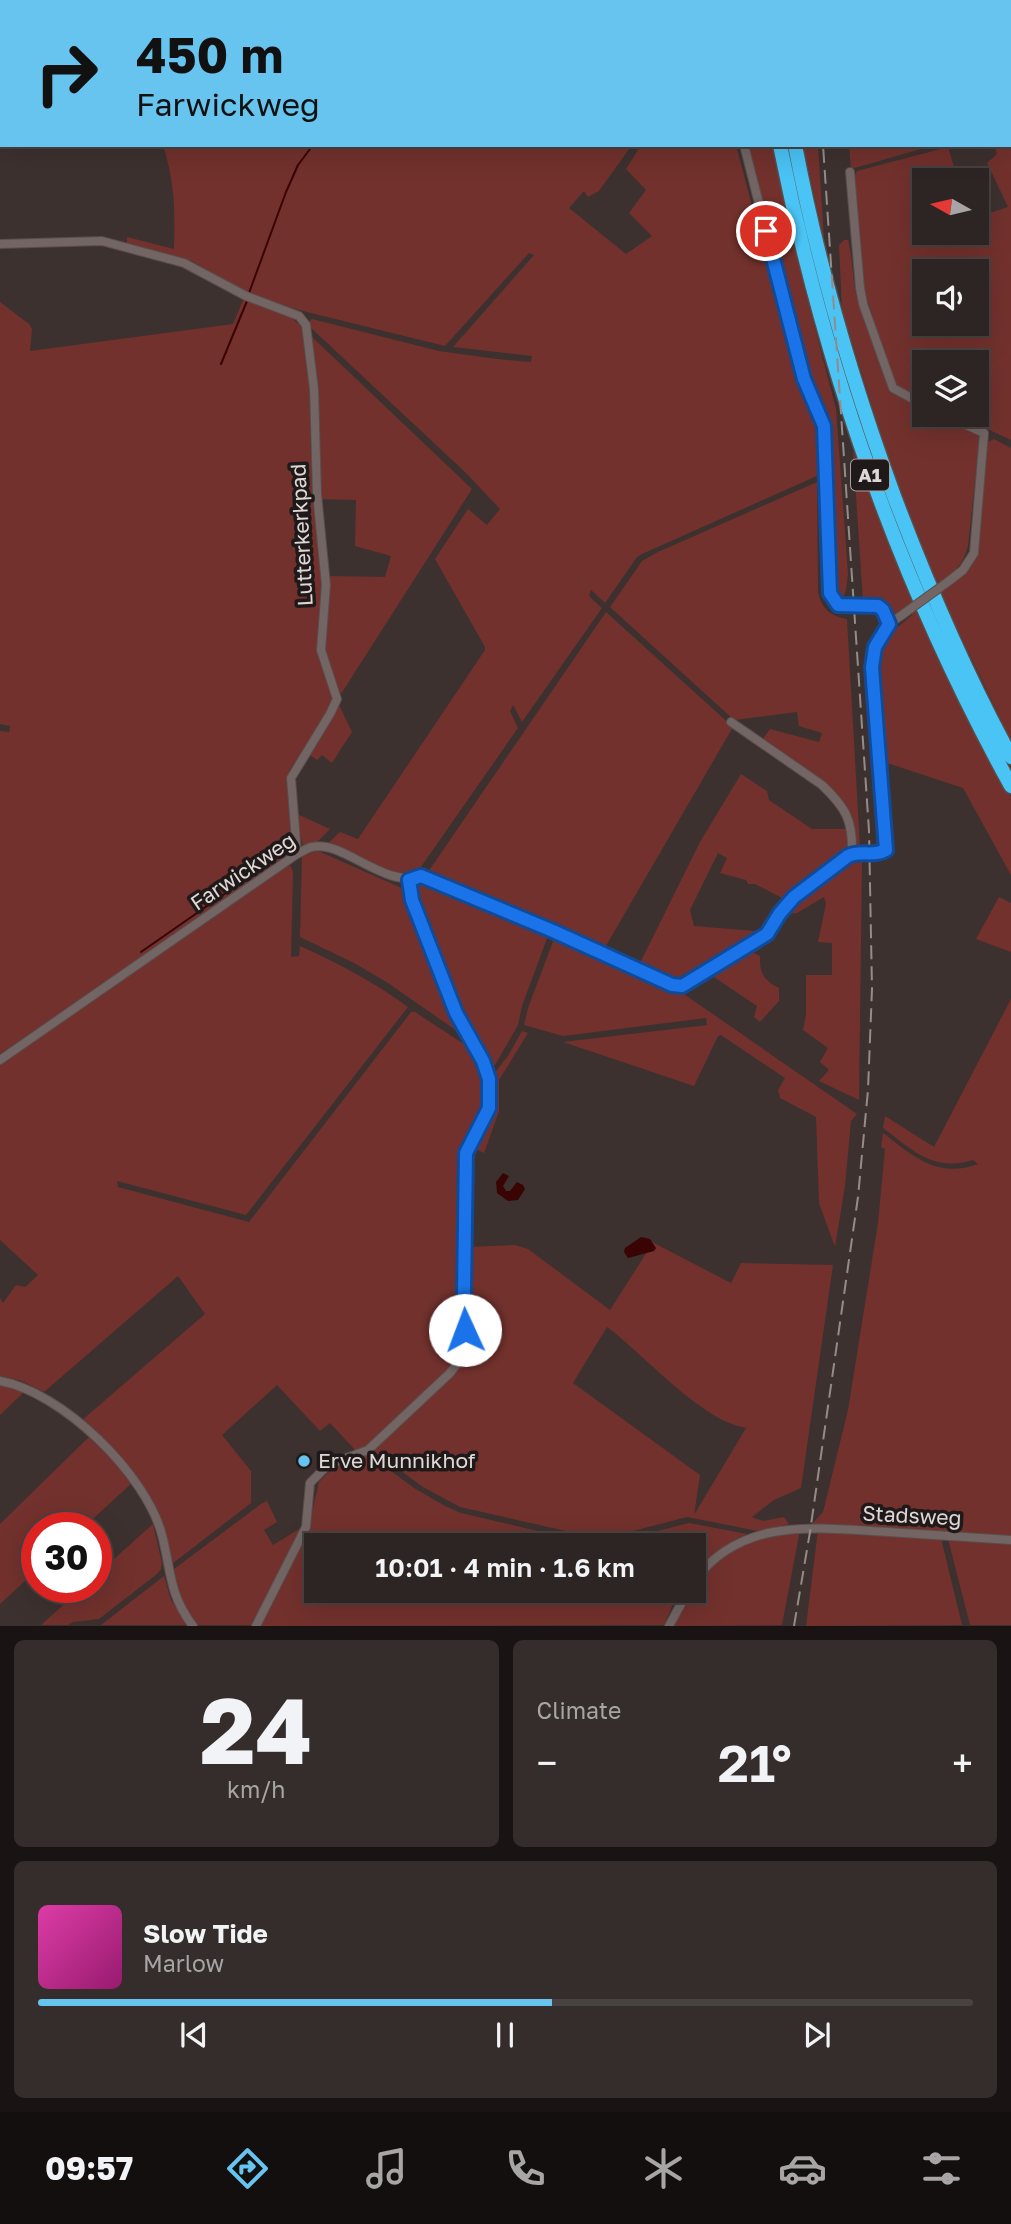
<!DOCTYPE html>
<html lang="en">
<head>
<meta charset="utf-8">
<style>
	:root { --surface:#2d2523; --page:#352d2b; --text:#f1f3f6; --muted:#a7a5a6; --line:#484241; --accent:#66c4ef }
	body { margin:0; font-family:"Golos Text",sans-serif; background:var(--page); color:var(--text); height:100vh; display:flex; flex-direction:column; font-size:26px; white-space:nowrap }
	* { box-sizing:border-box; margin:0 }
	p { font-size:23px; color:var(--muted) }
	.icon { flex:none; width:38px; height:38px; fill:none; stroke:currentColor; stroke-width:2; stroke-linecap:round; stroke-linejoin:round }
	.map { position:relative; height:1626px; overflow:hidden }
	.sheet { display:flex; flex-direction:column; gap:14px; padding:14px; background:#191413; flex:1 }
	.sheet>* { flex:none }
	.hud { position:absolute; left:0px; top:0px; width:1012px; height:147px; box-shadow:0 7px 28px #0002,0 0 0 2px var(--line); background:#66c4ef; color:#111; overflow:hidden }
	.needle { width:46px; rotate:278deg }
	.buttons { position:absolute; left:912px; top:168px; display:grid; gap:14px }
	.buttons a { display:grid; place-items:center; width:77px; height:77px; border-radius:0px; background:var(--surface); box-shadow:0 7px 28px #0002,0 0 0 2px var(--line); font-size:35px }
	.speed { position:absolute; left:21px; top:1512px; display:flex; gap:14px; font-size:35px; font-weight:700; text-align:center }
	.speed>* { display:grid; place-content:center; width:91px; height:91px; border-radius:50%; background:var(--surface); box-shadow:0 7px 28px #0002,0 0 0 2px var(--line); line-height:1 }
	.speed .limit { border:10px solid #d22; background:#fff; color:#111 }
	.pin { position:absolute; display:grid; place-items:center; width:60px; height:60px; color:#fff; margin:-30px; border:4px solid #fff; border-radius:50%; box-shadow:0 2px 7px #0007 }
	.me { position:absolute; width:77px; margin:-38px; rotate:358deg; stroke-linejoin:round; filter:drop-shadow(0 0 5px #0008) }
	.turn { display:flex; align-items:center; gap:24px; height:147px; padding:0 21px; font-size:32px }
	.turn .icon { width:91px; height:91px; stroke-width:2.5 }
	.turn b { display:block; font-size:49px; line-height:60px }
	.big { font-size:52px; font-weight:600; line-height:1.1 }
	.sheet .widget { flex:1; display:flex; flex-direction:column; justify-content:center; gap:10px; min-width:0; padding:0 24px; border-radius:10px; background:var(--page) }
	.sheet .dial { align-items:center; gap:0 }
	.dial b { font-size:91px; line-height:1 }
	.song { display:flex; align-items:center; gap:21px }
	.cover { width:84px; height:84px; border-radius:10px; background:linear-gradient(135deg,hsl(320 70% 55%),hsl(320 70% 35%)) }
	.played { height:7px; border-radius:4px; background:linear-gradient(90deg,var(--accent) 55%,var(--line) 55%) }
	.keys { display:flex; justify-content:space-around; direction:ltr }
	.heat { display:flex; justify-content:space-between; align-items:center; font-size:38px; direction:ltr }
	.sheet .tiles { flex:1; display:grid; gap:14px; grid-template-columns:1fr 1fr }
	.widget:last-child { grid-column:span 2 }
	.trip { position:absolute; left:304px; top:1533px; width:402px; height:70px; border-radius:0px; background:var(--surface); box-shadow:0 7px 28px #0002,0 0 0 2px var(--line); font-weight:600; line-height:70px; text-align:center }
	.menu { display:flex; height:112px; justify-content:space-around; align-items:center; background:#120f0e; color:var(--muted) }
	.menu .icon { width:49px; height:49px }
	.menu .current { color:var(--accent) }
	.menu b { font-size:32px; color:var(--text) }
	.map>svg:first-child { display:block }
	.green { fill:#72312d; fill-rule:evenodd }
	.water { fill:#3a0304 }
	.lines { fill:none; stroke-linecap:round; stroke-linejoin:round }
	.stream { stroke:#3a0304; stroke-width:2 }
	.minor-casing { stroke:#584e4d; stroke-width:10 }
	.motorway-casing { stroke:#584e4d; stroke-width:17 }
	.minor { stroke:#726563; stroke-width:8 }
	.motorway { stroke:#4ac3f5; stroke-width:14 }
	.rail { stroke:#958c8a; stroke-width:2; stroke-dasharray:14 7; stroke-linecap:butt }
	.minor-bridge-casing { stroke:#584e4d; stroke-width:10; stroke-linecap:butt }
	.minor-bridge { stroke:#726563; stroke-width:8 }
	.route-casing { stroke:#114b97; stroke-width:18 }
	.route { stroke:#1a73e8; stroke-width:12 }
	.poi-dot { fill:#66c4ef; stroke:#1f1a19; stroke-width:2.5 }
	.labels { text-anchor:middle; stroke-width:7; stroke-linejoin:round; paint-order:stroke }
	.shield { fill:#1f1a19; stroke:#a69f9e; stroke-width:2 }
	.shield-label { font-size:19px; font-weight:bold; fill:#e0d8d7 }
	.street-label { font-size:21px; fill:#e0d8d7; stroke:#1f1a19 }
	.poi-label { font-size:21px; fill:#e0d8d7; stroke:#1f1a19; text-anchor:start }
</style>
</head>
<body>
<div class="map">
<svg width="1011" height="1626" viewBox="0 0 1011 1626">
	<rect width="100%" height="100%" fill="#3c312f"/>
	<path class="green" d="M1011,0V440L957,415H976V362H924V399L896,385L868,303L864,300L854,177L857,171L948,147L958,180H924V233H976L977,217L1008,207L987,163L997,154L994,145H1010V2H984ZM924,271H976V324H924Z
		M163,145H632L599,191L588,197L584,191L569,208L626,254L652,236L629,213L646,190L626,169L641,145H736L802,396L816,421L819,475L642,554L637,557L605,603L591,590L589,596L602,608L522,722L513,705L510,711L518,728L409,884L326,845L340,832L358,839L485,650V647L435,559L468,509L487,525L500,509L466,473L309,326V322L312,319L439,351L497,359L531,362L532,356L453,347L534,255L529,253L445,346L307,312L254,297L192,261L127,243V237L174,249C175,209 175,184 163,145Z
		M746,145H774L804,286L836,409L848,574L846,590L842,601L832,588L826,425L808,381Z
		M803,145H818L824,239Z
		M849,145H935L851,169Z
		M844,240H848C853,257 853,298 861,307L887,386L891,391L924,407V415H940L980,433L968,546C964,561 958,570 945,578L948,587L971,566L977,550L987,442L994,439L1011,448V741L940,593L893,474L842,310L839,245Z
		M244,298L285,312L302,327L309,378L312,494L323,590L319,630L333,694V704L289,771L287,786L294,852L0,1054V731L9,732L10,726L0,724V302L29,324L32,329L30,351L233,324Z
		M310,335L472,489L341,694L325,654L328,576L385,577L391,556L355,546L356,500L319,499Z
		M853,451L898,567L920,616L1011,797V875L963,788L881,761L876,658L881,641L912,615L907,606L893,617L880,604L863,601Z
		M817,482L818,592C822,609 830,616 847,619L860,847L865,850H856L855,847L848,810L762,740L770,729L819,742L822,733L799,726L797,712L734,720L610,607L642,561L658,552Z
		M606,612L733,727L603,951L428,872Z
		M339,705L352,732L332,763L322,755L317,760L307,753Z
		M741,774L767,791L769,800L812,829H850L851,849L844,857L784,899L755,884H748L746,880L720,873L727,858L718,853L690,910L694,926L755,931L746,941L679,985L638,967L700,842Z
		M295,813L330,829L318,841L306,848L303,846Z
		M318,851L404,889L449,1006L464,1036L388,983L354,963L300,937L302,855Z
		M866,856L862,863L859,1100L819,1081L829,1070L820,1062L828,1048L803,1030L806,1015V975H832V943L818,942L826,904L824,897L797,913L777,915L850,858Z
		M286,864L291,866L293,872L291,957L299,956L300,946C338,963 374,982 408,1007L246,1215L117,1181L118,1187L249,1222L411,1012H415L473,1050L484,1068L486,1082L481,1118L469,1143L461,1242L464,1334L461,1356L369,1446L357,1452L330,1423L320,1431L277,1385L222,1435L251,1471V1503L172,1564L147,1494L81,1421L205,1314L178,1276L44,1392L22,1381L0,1376V1298L3,1303L16,1285L25,1287L38,1275L0,1240V1062Z
		M421,878L549,933L522,1006L518,1025L495,1065H489L463,1021L413,891Z
		M999,897L1011,903V952L976,939Z
		M555,936L681,992L857,1114L851,1121L845,1186L835,1247L819,1203L816,1117L780,1098L778,1090L785,1078L721,1035L718,1036L694,1086L563,1042L707,1025L706,1018L563,1036L524,1025L528,1008Z
		M746,949L760,956C759,972 764,981 779,988V1001L760,1022L754,1017L757,1006L708,973Z
		M1011,999V1537L812,1524L823,1512L848,1410L878,1223L885,1149L881,1147L883,1133C913,1156 937,1179 978,1164L973,1160C933,1172 914,1151 883,1128L885,1116L934,1147Z
		M522,1031L528,1033L499,1080V1111L484,1153L473,1148C488,1118 498,1113 490,1078L508,1056Z
		M652,1242L731,1283L741,1263L833,1265L801,1488L774,1500L752,1517L763,1521L784,1517L789,1524L758,1531L687,1517L610,1537L579,1534L460,1507L423,1487L374,1451L467,1357L470,1319L468,1247L515,1245L528,1249L610,1310L647,1252H651ZM607,1327C646,1356 700,1420 746,1428L694,1515L700,1475L573,1383Z
		M0,1382L26,1390L0,1415Z
		M89,1437L121,1468L132,1483L83,1528H37V1570L0,1604V1524Z
		M368,1454L414,1488L445,1506L461,1513L542,1532L592,1541L614,1542L689,1523L747,1534L732,1541L695,1574V1545H317V1591H683L673,1604L664,1625L258,1626L303,1537L311,1517L319,1482L331,1470Z
		M267,1501L277,1522L264,1530L273,1545L301,1528L252,1625H195L184,1610L170,1572L261,1504Z
		M153,1524L162,1563L161,1569L157,1574L99,1619L73,1622L68,1625H41L83,1587H96V1575Z
		M800,1530L782,1625L670,1626L688,1591H695V1582C728,1544 753,1541 800,1530Z
		M818,1530L941,1538L962,1625L806,1626Z
		M948,1539L1011,1543V1625H970Z
		M164,1576L171,1600L188,1625H101Z"/>
	<path class="water" d="M503,1173L509,1176L503,1186L506,1191H510L517,1182L523,1185L525,1189L518,1200L508,1201L497,1193L496,1182Z
		M641,1237L650,1239L656,1248L654,1251L628,1258L624,1252L625,1248Z"/>
	<g class="lines">
		<path class="stream" d="M708,0V2
			M350,145H353
			M249,293L286,192L298,165L313,145
			M221,364L247,301
			M141,952L230,890"/>
		<defs>
			<path id="minor" d="M565,0L573,2
				M715,0V2
				M744,145L804,379L823,421L830,593L838,605L878,606L882,610L889,624
				M850,172L860,288L863,304L893,388L924,405
				M0,244L102,241L184,263L246,296L299,316L306,325L314,389L317,494L326,585L321,650L337,699L330,714L291,778L297,854
				M945,415L984,433L974,553L963,570L949,581
				M731,722L822,785C846,808 853,820 852,854
				M0,1060L297,854C302,852 307,848 312,847C342,839 384,889 421,876L553,931L672,985L682,987L688,984L767,934L787,904L848,856C860,850 874,857 886,850L878,766L873,660L879,639L889,624L902,615
				M0,1381C62,1392 146,1474 162,1535C171,1570 169,1595 193,1626
				M695,1580C742,1516 818,1528 888,1532C929,1535 970,1537 1011,1540
				M256,1626L306,1527L310,1483L328,1465L368,1450L450,1373L463,1356L465,1330L466,1153L489,1108V1079L483,1061L456,1013L412,899L409,880
				M669,1626L688,1591"/>
			<path id="motorway" d="M759,0V2
				M774,0L775,2
				M780,145C825,371 900,584 1011,786
				M795,145C818,266 852,381 894,496C928,586 965,673 1011,757"/>
		</defs>
		<use href="#minor" class="minor-casing"/>
		<use href="#motorway" class="motorway-casing"/>
		<use href="#minor" class="minor"/>
		<use href="#motorway" class="motorway"/>
		<path class="rail" d="M824,2V0
			M794,1626L810,1532L858,1197L868,1090L872,989L869,831L823,145"/>
		<defs>
			<path id="minor-bridge" d="M902,615L949,581"/>
		</defs>
		<use href="#minor-bridge" class="minor-bridge-casing"/>
		<use href="#minor-bridge" class="minor-bridge"/>
	</g>
	<g class="lines">
		<defs>
			<path id="route" d="M465,1330L464,1290L466,1153L489,1108V1079L483,1061L456,1013L412,900L409,880L421,876L553,931L672,985L682,986L767,934L780,913L794,897L848,856C860,850 874,857 886,850L872,667L875,647L889,624L883,610L878,606L838,605L830,593L824,426L804,379L766,231"/>
		</defs>
		<use href="#route" class="route-casing"/>
		<use href="#route" class="route"/>
	</g>
	<circle class="poi-dot" cx="304" cy="1461" r="7"/>
	<g class="labels">
		<rect class="shield" x="851" y="459.5" width="38" height="31" rx="5"/>
		<g class="shield-label">
			<text x="870" y="482">A1</text>
		</g>
		<g class="street-label">
			<text transform="translate(302 535) rotate(-93)" y="7">Lutterkerkpad</text>
			<text transform="translate(243 872) rotate(-34)" y="7">Farwickweg</text>
			<text transform="translate(912 1516) rotate(3)" y="7">Stadsweg</text>
		</g>
		<g class="poi-label">
			<text x="318" y="1468">Erve Munnikhof</text>
		</g>
	</g>
</svg>
<div class="buttons">
<a><svg class="needle" viewBox="-14 -14 28 28"><path d="M0-13l5 13h-10z" fill="#e53935"/><path d="M0 13l5-13h-10z" fill="#a7a5a6"/></svg></a>
<a><svg class="icon" aria-label="sound" viewBox="0 0 24 24"><path d="M4 9h4l5-4v14l-5-4H4zM17 9q2 3 0 6"/></svg></a>
<a><svg class="icon" aria-label="layers" viewBox="0 0 24 24"><path d="M12 4l9 5-9 5-9-5zM3 14l9 5 9-5"/></svg></a>
</div>
<div class="speed"><div class="limit">30</div></div>
<div class="pin" style="left:766px;top:231px;background:#d93025"><svg class="icon" aria-label="arrive" viewBox="0 0 24 24"><path d="M6 21V4h12l-3 4 3 4H6"/></svg></div>
<svg class="me" style="left:465px;top:1330px" viewBox="-20 -20 40 40"><circle r="19" fill="#fff"/><path d="M0-13L10 11 0 6-10 11z" fill="#1a73e8"/></svg>
<div class="trip">10:01 · 4 min · 1.6 km</div>
<div class="hud">
<div class="turn"><svg class="icon" aria-label="right" viewBox="0 0 24 24"><path d="M7 20v-9h11M14 6l5 5-5 5"/></svg><div><b>450 m</b>Farwickweg</div></div>
</div>
</div>
<section class="sheet">
<div class="tiles">
<div class="widget dial"><b>24</b><p>km/h</p></div>
<div class="widget"><p>Climate</p>
<div class="heat"><a>−</a><b class="big">21°</b><a>+</a></div>
</div>
<div class="widget">
<div class="song"><i class="cover"></i><div><b>Slow Tide</b><p>Marlow</p></div></div>
<div class="played"></div>
<div class="keys"><svg class="icon" aria-label="previous" viewBox="0 0 24 24"><path d="M18 5L8 12l10 7zM5 5v14"/></svg><svg class="icon" aria-label="pause" viewBox="0 0 24 24"><path d="M8 5v14M16 5v14"/></svg><svg class="icon" aria-label="next" viewBox="0 0 24 24"><path d="M6 5l10 7-10 7zM19 5v14"/></svg></div>
</div>
</div>
</section>
<nav class="menu">
<b>09:57</b>
<svg class="icon current" aria-label="directions" viewBox="0 0 24 24"><path d="M12 3l9 9-9 9-9-9zM9 14v-3h6M13 9l2 2-2 2"/></svg>
<svg class="icon" aria-label="music" viewBox="0 0 24 24"><path d="M9 18V5l10-2v13"/><circle cx="6" cy="18" r="3"/><circle cx="16" cy="16" r="3"/></svg>
<svg class="icon" aria-label="phone" viewBox="0 0 24 24"><path d="M5 4h4l2 5-3 2q2 4 5 5l2-3 5 2v4C11 20 4 13 5 4z"/></svg>
<svg class="icon" aria-label="climate" viewBox="0 0 24 24"><path d="M12 3v18M4 7l16 10M4 17L20 7"/></svg>
<svg class="icon" aria-label="car" viewBox="0 0 24 24"><path d="M5 17H2v-5l4-1 3-4h7l3 4 3 1v5h-3M9 17h6M6 11h13"/><circle cx="7" cy="17" r="2"/><circle cx="17" cy="17" r="2"/></svg>
<svg class="icon" aria-label="filters" viewBox="0 0 24 24"><path d="M4 7h16M4 17h16"/><circle cx="9" cy="7" r="2"/><circle cx="15" cy="17" r="2"/></svg>
</nav>
</body>
</html>
